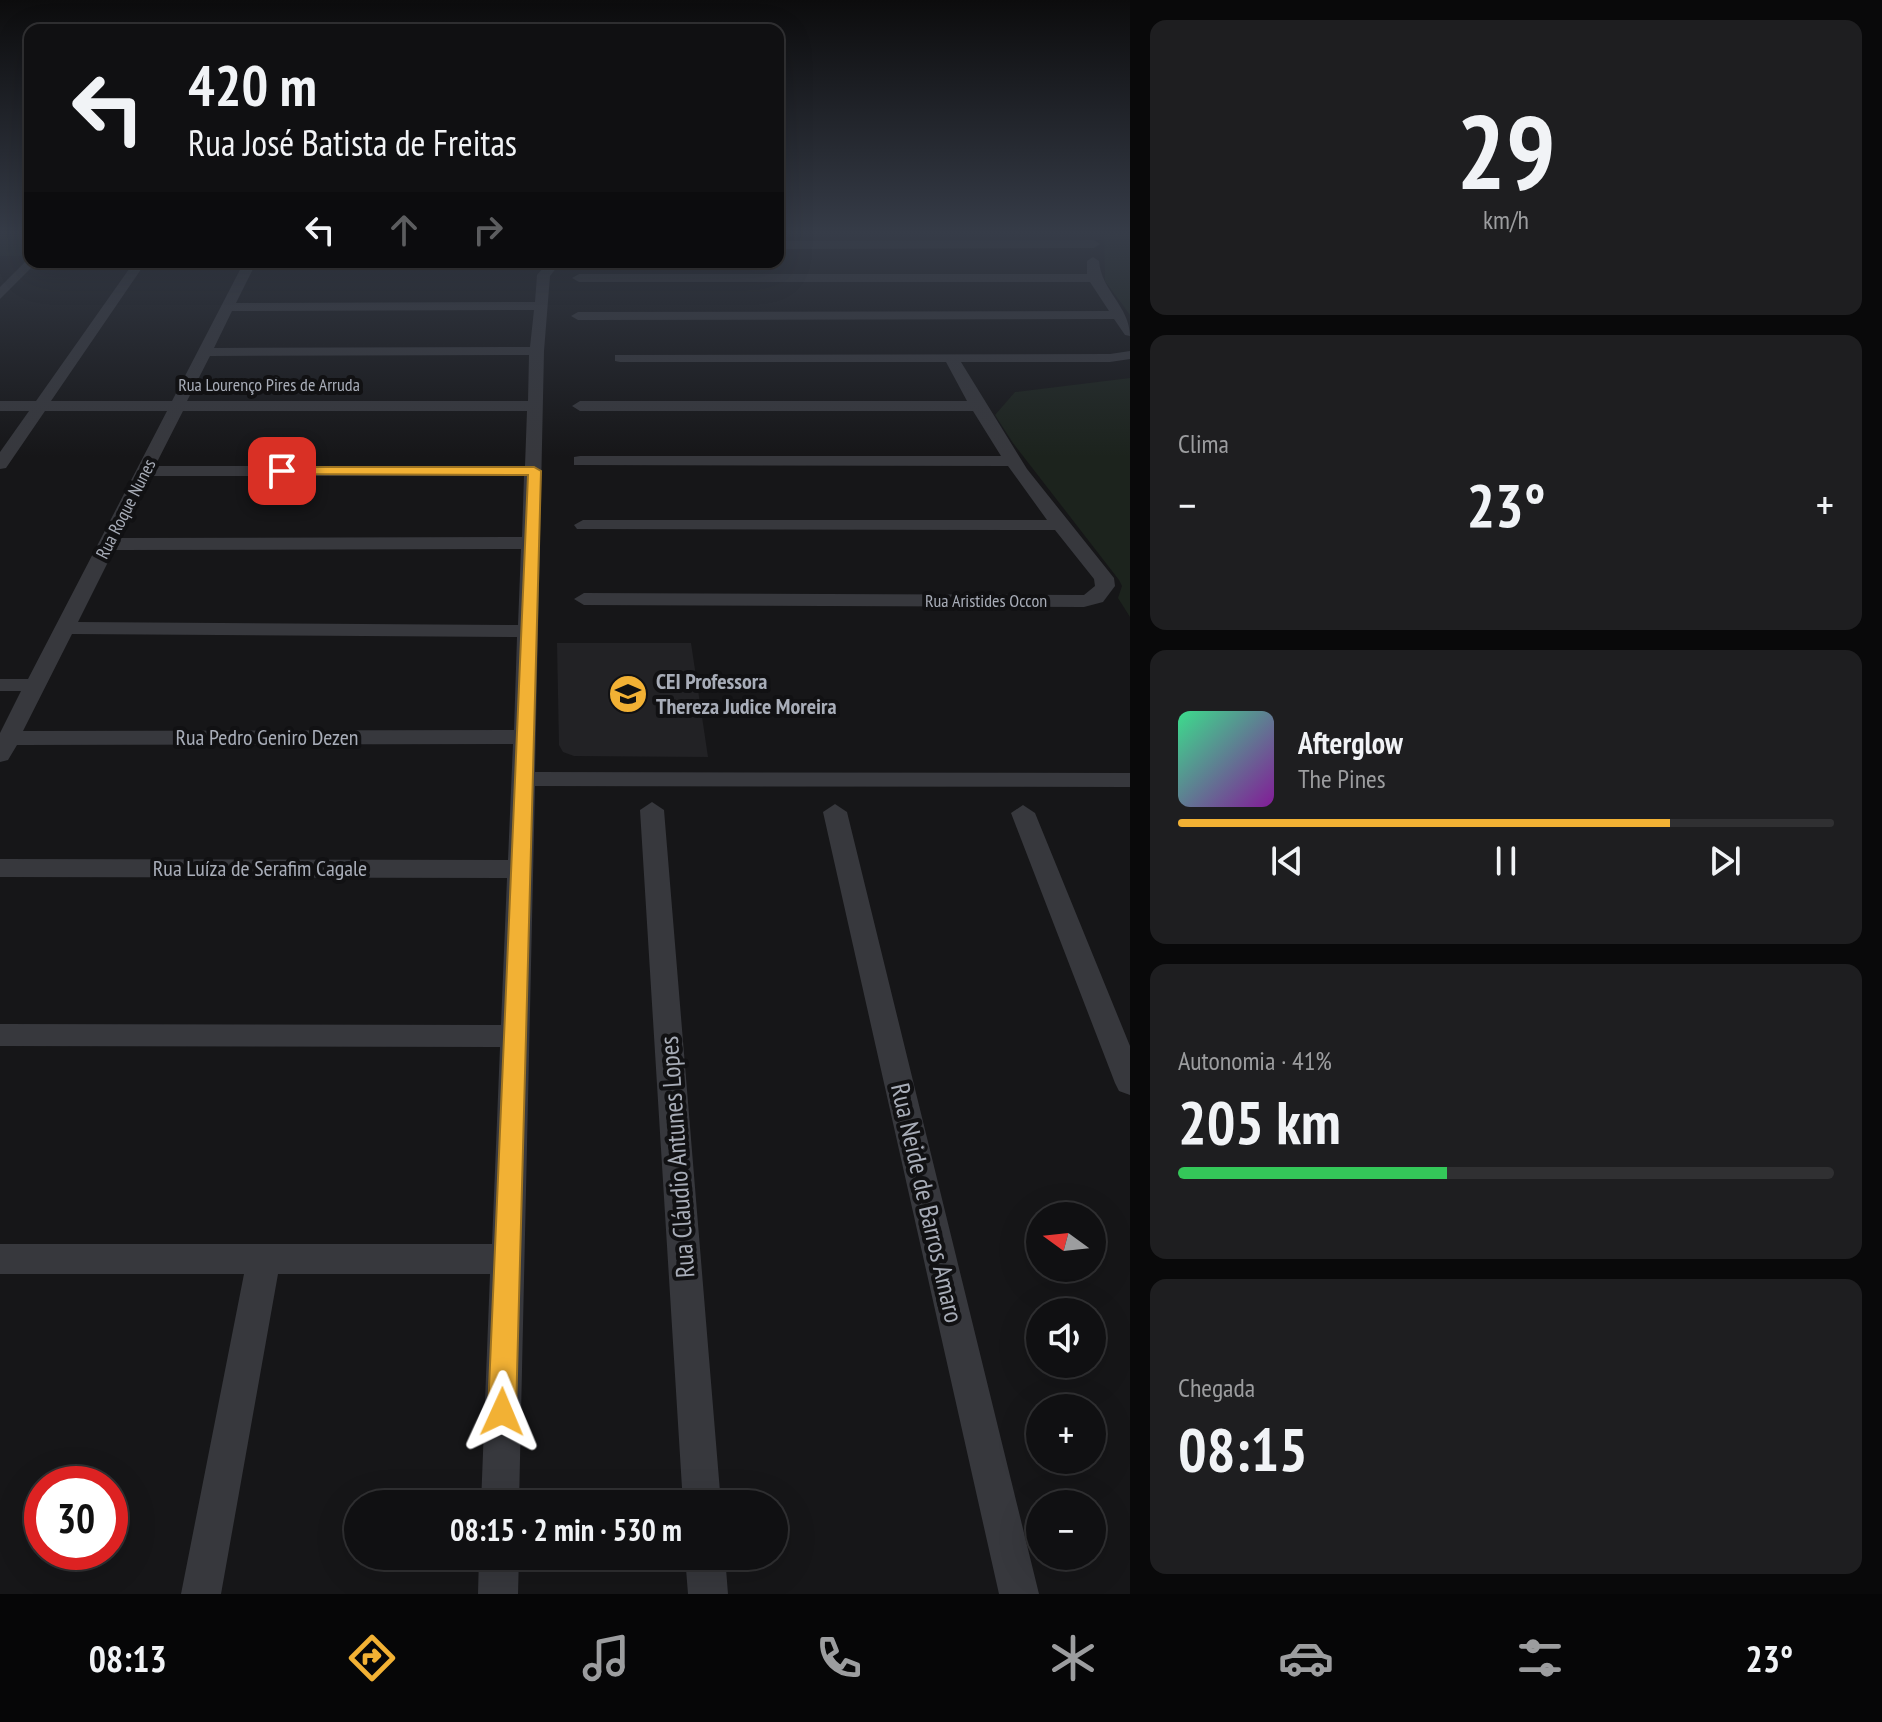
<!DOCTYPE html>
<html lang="pt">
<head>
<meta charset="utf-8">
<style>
	:root { --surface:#101012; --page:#1e1e20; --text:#f1f3f6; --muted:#9c9d9f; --line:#303032; --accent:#f2b134 }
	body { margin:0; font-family:"PT Sans Narrow",sans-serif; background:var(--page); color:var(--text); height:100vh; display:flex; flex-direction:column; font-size:30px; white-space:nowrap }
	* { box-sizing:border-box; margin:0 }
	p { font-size:26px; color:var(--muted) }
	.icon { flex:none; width:44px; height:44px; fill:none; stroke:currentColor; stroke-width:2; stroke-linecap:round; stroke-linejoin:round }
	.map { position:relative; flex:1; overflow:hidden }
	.details { display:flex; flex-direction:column; gap:20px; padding:20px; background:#09090a; width:752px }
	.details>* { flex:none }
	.banner { position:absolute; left:24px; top:24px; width:760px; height:244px; border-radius:16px; box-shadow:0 8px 32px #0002,0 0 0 2px var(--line); background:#101012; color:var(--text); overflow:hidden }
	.needle { width:52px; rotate:285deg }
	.controls { position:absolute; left:1026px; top:1202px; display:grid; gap:16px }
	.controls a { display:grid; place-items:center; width:80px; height:80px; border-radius:50%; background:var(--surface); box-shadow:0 8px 32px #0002,0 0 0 2px var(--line); font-size:40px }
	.speed { position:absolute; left:24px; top:1466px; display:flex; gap:16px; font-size:40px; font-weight:700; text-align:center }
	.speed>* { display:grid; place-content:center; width:104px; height:104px; border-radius:50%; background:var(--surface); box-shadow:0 8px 32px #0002,0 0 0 2px var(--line); line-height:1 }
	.speed .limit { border:12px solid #d22; background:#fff; color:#111 }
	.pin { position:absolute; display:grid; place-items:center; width:68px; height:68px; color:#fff; margin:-34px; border-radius:16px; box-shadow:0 4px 12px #0006 }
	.me { position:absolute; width:88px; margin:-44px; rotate:1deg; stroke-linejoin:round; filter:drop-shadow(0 0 6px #0008) }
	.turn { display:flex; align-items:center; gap:28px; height:168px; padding:0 32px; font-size:36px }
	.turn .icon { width:104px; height:104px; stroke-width:2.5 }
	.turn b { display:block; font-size:56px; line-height:68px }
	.lanes { display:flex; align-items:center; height:76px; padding:0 32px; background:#0003; justify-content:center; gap:40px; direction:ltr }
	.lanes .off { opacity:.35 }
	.big { font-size:60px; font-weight:800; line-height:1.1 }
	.details .card { flex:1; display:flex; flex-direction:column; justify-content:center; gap:12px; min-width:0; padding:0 28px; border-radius:16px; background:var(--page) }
	.details .dial { align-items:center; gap:0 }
	.dial b { font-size:104px; line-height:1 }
	.song { display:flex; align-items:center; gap:24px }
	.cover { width:96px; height:96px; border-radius:12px; background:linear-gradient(135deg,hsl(150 70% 55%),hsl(290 70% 35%)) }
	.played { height:8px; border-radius:4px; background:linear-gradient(90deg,var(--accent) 75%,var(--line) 75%) }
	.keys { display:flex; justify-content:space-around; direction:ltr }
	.heat { display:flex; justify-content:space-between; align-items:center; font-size:44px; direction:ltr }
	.charge { height:12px; border-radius:6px; background:linear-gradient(90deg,#34c759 41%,var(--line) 0) }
	.trip { position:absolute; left:344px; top:1490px; width:444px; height:80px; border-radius:40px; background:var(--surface); box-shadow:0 8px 32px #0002,0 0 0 2px var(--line); font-weight:800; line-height:80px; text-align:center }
	.tabs { display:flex; height:128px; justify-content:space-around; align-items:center; background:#060607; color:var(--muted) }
	.tabs .icon { width:56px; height:56px }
	.tabs .active { color:var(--accent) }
	.tabs b { font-size:36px; color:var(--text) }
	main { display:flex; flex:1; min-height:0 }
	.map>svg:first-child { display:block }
	.built { fill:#222225 }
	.green { fill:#1c231d }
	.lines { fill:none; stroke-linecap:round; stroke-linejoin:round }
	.street { fill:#37383d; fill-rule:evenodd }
	.route { fill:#f2b134; stroke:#9d7322; stroke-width:2 }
	.labels { text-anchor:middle; stroke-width:8; stroke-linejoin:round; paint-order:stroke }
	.far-street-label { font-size:18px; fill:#a8adb8; stroke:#111113 }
	.poi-label { font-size:22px; font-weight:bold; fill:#a8adb8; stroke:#111113; text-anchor:start }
	.street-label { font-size:22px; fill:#a8adb8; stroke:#111113 }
	.near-street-label { font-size:26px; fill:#a8adb8; stroke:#111113 }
</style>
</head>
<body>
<main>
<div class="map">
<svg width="1130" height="1594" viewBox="0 0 1130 1594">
	<rect width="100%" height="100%" fill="#161618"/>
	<path class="built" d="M557,643H691L708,757L574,756L563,752L559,745Z"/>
	<path class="green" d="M1104,234H1130V315L1105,281Z
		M0,235H30V251L22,256H0Z
		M1130,378V617L1118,598L1122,586L1119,580L1013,443L995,415L1015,392Z"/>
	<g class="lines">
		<path class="street" d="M778,241L1094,240L1100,244L1094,248L778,249Z
			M30,257L35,264L0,299V287Z
			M1093,257L1099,261C1101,290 1130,307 1130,336L1125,335L1114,319L578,320L571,316L578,312L1109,311L1090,282H579L572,278L579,274H1087V261Z
			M134,262H146L51,401H172L244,262H474L480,266L474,270L253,269L236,303L535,302L537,275L548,262H561L550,276L544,351L535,772L1130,773V787L535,786L519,1504H481L490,1274H278L221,1594H181L244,1274H0V1244H492L500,1047L0,1046V1024L501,1025L507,878L0,877V859L508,860L513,744L17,745L8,760L0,762V733L21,691H0V679H28L167,411H45L6,468L0,469V452L29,411H0V401H36ZM534,310L530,347L214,348L232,311ZM529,355L528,401H187L210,356ZM183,411H527L525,466H155ZM150,476H524L522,537L119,538ZM521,549L518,625L78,622L114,550ZM72,634L517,637L514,730L23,731Z
			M1130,351V359L1110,362H961L1027,469L1114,578L1115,586L1103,602L1084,607L584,605L574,599L584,593L1084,595L1095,586L1094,579L1055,530L577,529L574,525L583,520H1047L1008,466L574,465V457L580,456H1001L973,411H580L572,406L580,401H967L946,362H620L615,361V355L1110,354Z
			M652,802L664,810L721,1504H683L640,810Z
			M835,804L847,812L1039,1594H999L823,812Z
			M1023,805L1035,813L1130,1046V1095L1119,1091L1115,1083L1011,813Z
			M479,1556H519L518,1594H478Z
			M685,1556H725L728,1594H688Z"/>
	</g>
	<linearGradient id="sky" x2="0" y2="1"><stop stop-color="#0c0c0d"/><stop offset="0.51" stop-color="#363c48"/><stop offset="1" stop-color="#363c48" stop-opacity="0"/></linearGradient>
	<rect width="1130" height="457" fill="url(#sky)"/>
	<path class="route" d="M282,467H534L541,471L516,1412L512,1422L502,1426L493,1422L488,1412L528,475L277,474V468Z"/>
	<defs>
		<symbol id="school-disc" viewBox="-11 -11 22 22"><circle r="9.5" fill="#f2b134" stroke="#111113"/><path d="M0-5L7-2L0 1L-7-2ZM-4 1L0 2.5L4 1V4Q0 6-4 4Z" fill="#111"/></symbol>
	</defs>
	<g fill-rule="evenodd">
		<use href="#school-disc" x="606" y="672" width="44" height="44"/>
	</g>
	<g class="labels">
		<g class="far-street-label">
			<text x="269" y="391">Rua Lourenço Pires de Arruda</text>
			<text transform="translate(126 509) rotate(-63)" y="6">Rua Roque Nunes</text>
			<text x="986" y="607">Rua Aristides Occon</text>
		</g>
		<g class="poi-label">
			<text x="656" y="689">CEI Professora<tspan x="656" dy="25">Thereza Judice Moreira</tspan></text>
		</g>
		<g class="street-label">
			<text x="267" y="745">Rua Pedro Geniro Dezen</text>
			<text x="260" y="876">Rua Luíza de Serafim Cagale</text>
		</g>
		<g class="near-street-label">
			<text transform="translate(677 1157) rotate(-94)" y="9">Rua Cláudio Antunes Lopes</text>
			<text transform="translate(927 1203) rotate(77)" y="9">Rua Neide de Barros Amaro</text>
		</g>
	</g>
</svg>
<div class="controls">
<a><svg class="needle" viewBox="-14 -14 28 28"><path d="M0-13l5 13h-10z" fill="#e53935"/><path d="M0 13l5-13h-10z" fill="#9c9d9f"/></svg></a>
<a><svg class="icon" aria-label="sound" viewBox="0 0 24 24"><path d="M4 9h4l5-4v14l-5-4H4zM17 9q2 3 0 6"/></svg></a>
<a>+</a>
<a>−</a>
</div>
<div class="speed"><div class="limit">30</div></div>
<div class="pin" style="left:282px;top:471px;background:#d93025"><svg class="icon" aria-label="arrive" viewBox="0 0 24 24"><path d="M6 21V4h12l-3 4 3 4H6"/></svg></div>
<svg class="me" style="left:502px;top:1412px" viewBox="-20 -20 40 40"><path d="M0-17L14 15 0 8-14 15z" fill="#f2b134" stroke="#fff" stroke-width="4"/></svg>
<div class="trip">08:15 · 2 min · 530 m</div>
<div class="banner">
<div class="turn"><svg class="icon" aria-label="left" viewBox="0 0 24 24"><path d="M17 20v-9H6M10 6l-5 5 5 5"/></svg><div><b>420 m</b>Rua José Batista de Freitas</div></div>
<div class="lanes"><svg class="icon" aria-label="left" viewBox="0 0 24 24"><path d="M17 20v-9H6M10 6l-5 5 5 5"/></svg><svg class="icon off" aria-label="ahead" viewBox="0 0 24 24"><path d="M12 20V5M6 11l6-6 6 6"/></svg><svg class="icon off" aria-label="right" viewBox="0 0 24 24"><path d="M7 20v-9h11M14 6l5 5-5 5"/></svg></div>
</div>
</div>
<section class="details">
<div class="card dial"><b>29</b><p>km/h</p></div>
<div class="card"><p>Clima</p>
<div class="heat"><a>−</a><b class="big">23°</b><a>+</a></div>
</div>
<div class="card">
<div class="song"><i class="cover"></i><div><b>Afterglow</b><p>The Pines</p></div></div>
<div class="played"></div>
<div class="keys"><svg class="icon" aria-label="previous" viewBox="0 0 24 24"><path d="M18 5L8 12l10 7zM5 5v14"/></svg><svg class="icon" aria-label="pause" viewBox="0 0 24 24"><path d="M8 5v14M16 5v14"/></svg><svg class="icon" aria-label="next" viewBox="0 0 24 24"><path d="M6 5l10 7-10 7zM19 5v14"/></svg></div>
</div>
<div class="card"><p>Autonomia · 41%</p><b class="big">205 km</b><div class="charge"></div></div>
<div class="card"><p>Chegada</p><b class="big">08:15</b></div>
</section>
</main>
<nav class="tabs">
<b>08:13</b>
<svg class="icon active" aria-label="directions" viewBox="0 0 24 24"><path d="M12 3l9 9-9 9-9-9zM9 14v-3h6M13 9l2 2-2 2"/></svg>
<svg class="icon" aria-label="music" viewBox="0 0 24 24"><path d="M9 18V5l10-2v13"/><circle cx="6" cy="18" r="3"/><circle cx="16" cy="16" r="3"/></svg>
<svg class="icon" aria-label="phone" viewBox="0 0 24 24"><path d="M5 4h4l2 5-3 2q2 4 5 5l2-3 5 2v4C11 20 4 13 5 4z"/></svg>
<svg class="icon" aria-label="climate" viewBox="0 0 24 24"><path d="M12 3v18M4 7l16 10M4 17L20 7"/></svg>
<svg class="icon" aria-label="car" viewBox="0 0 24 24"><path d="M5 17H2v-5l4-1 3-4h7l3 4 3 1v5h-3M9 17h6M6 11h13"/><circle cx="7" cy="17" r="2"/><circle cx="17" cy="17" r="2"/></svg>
<svg class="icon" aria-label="filters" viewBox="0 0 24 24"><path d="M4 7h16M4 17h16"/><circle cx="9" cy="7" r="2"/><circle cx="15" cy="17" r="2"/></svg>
<b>23°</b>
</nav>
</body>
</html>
